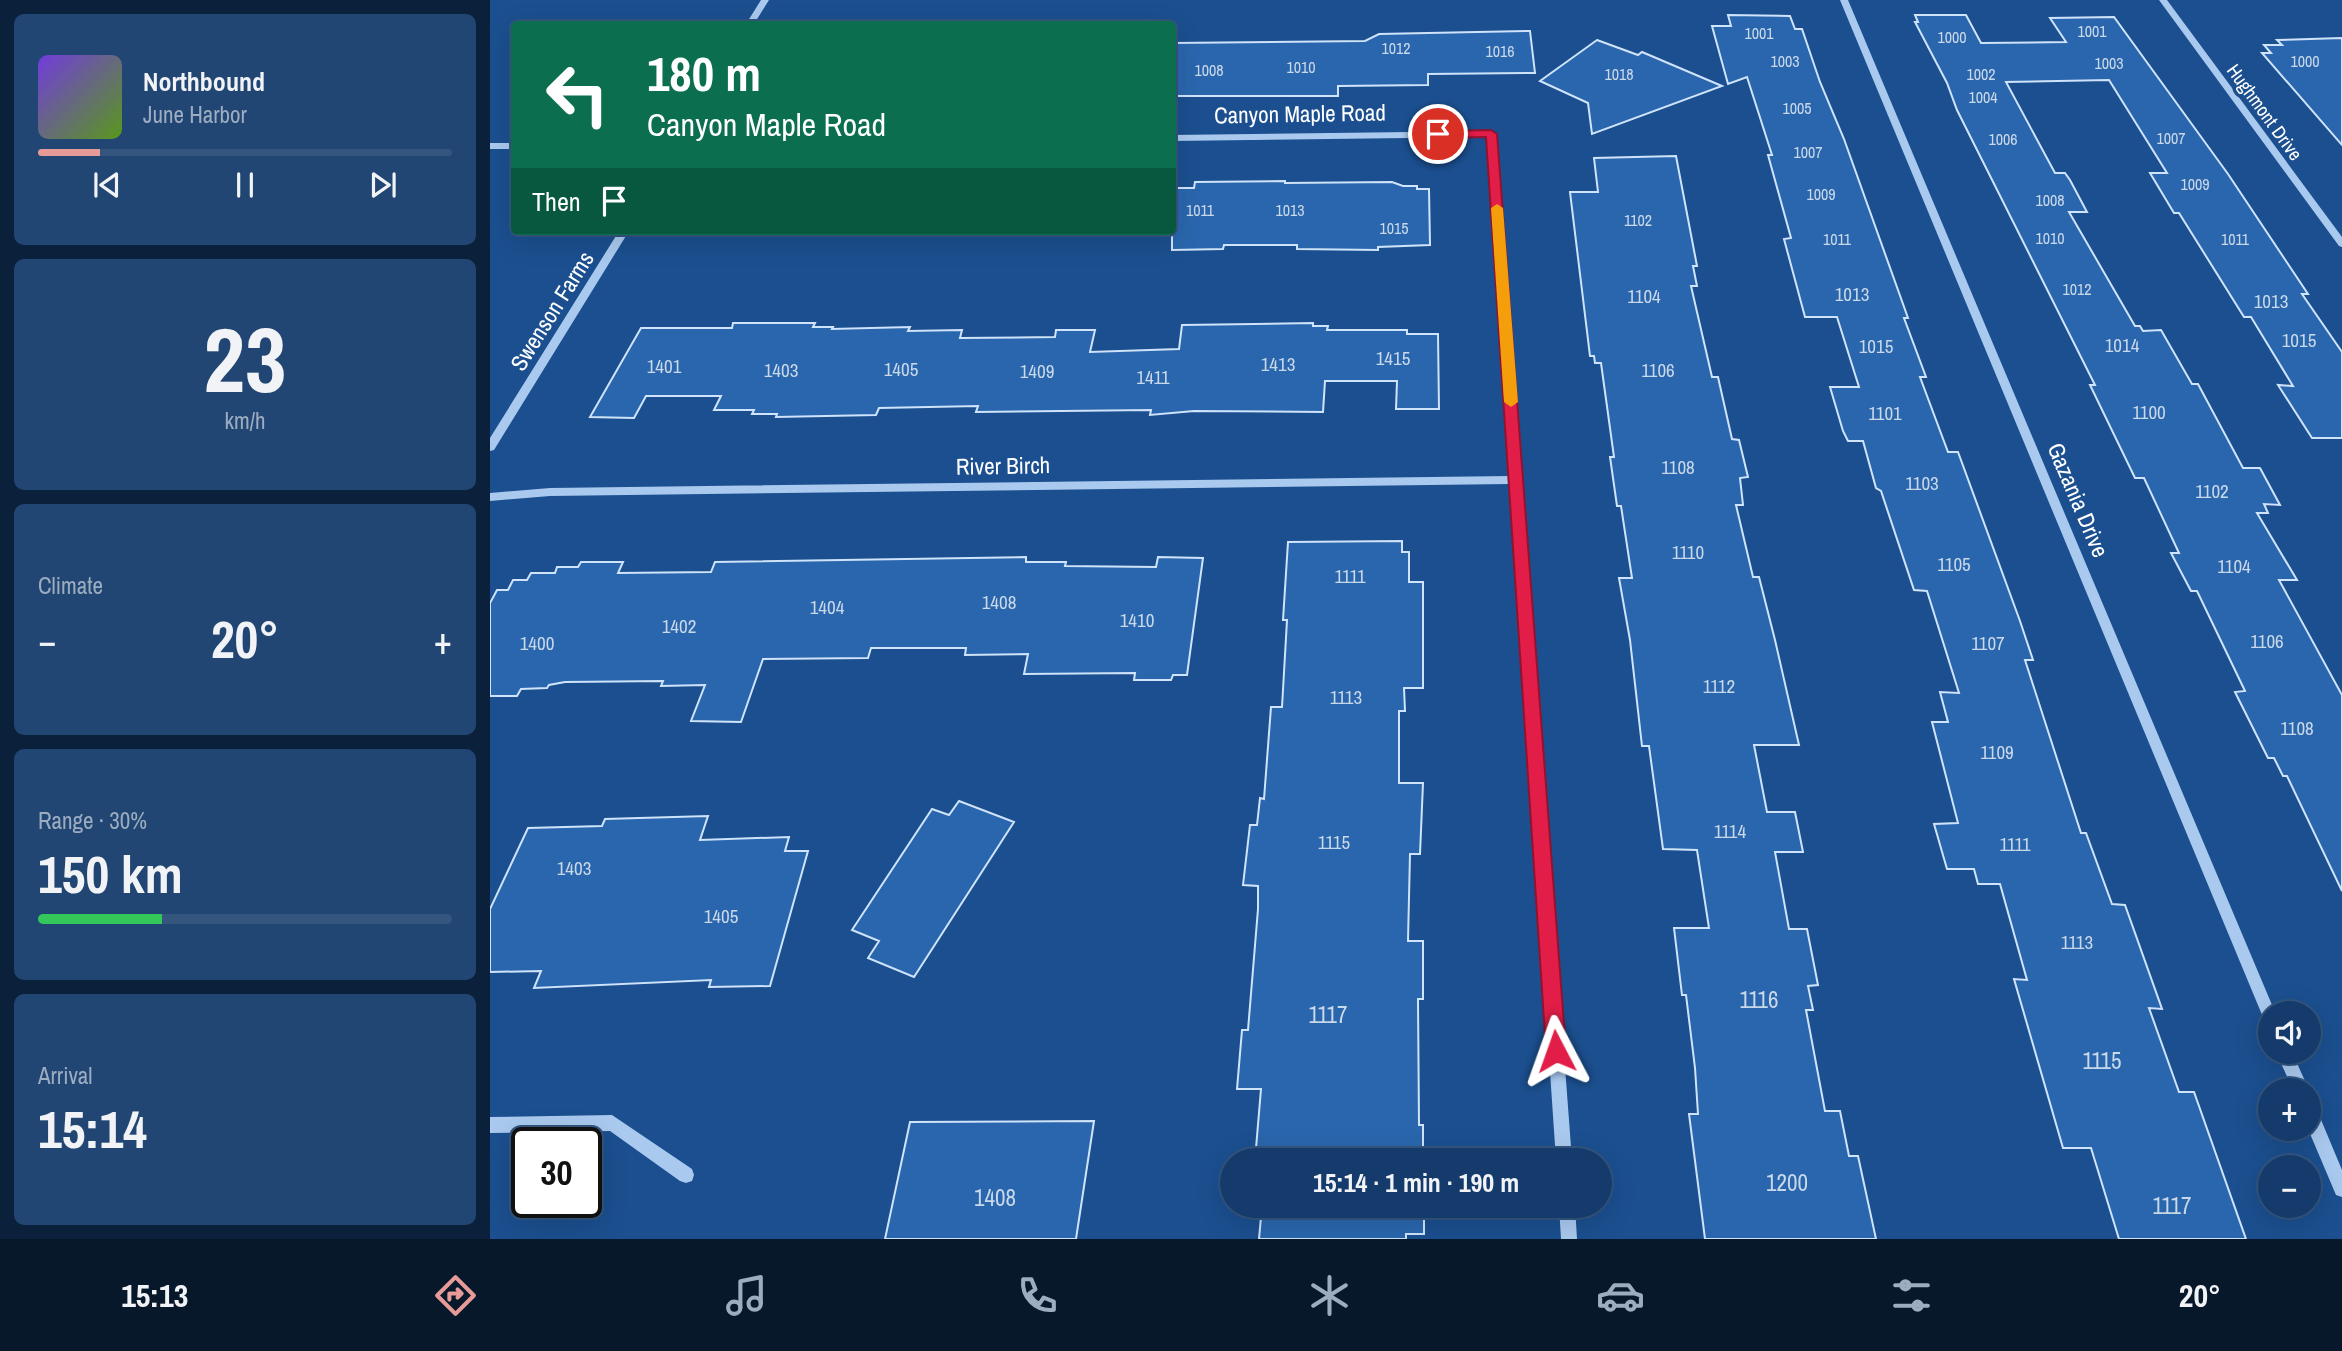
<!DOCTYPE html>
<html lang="en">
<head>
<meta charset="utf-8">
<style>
	:root { --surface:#143b6b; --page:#214673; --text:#f1f3f6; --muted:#9dadc1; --line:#33557e; --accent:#e69b98 }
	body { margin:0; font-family:"Archivo Narrow",sans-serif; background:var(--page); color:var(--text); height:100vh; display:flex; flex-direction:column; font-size:26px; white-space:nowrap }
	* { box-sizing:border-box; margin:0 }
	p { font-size:23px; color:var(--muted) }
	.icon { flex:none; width:38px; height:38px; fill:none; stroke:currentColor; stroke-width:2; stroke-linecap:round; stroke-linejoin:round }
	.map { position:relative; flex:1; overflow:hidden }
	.sheet { display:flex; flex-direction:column; gap:14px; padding:14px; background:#0b203b; width:490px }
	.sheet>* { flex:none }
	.guide { position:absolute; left:21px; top:21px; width:665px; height:214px; border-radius:7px; box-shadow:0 7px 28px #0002,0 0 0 2px var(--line); background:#0b6e4f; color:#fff; overflow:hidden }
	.tools { position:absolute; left:1768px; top:1001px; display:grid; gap:14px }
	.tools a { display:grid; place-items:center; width:63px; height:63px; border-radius:50%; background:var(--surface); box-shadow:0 7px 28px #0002,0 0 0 2px var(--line); font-size:35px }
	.speed { position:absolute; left:21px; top:1127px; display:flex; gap:14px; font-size:35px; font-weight:700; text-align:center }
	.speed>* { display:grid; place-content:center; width:91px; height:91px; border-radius:50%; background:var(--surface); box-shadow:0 7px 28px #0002,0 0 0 2px var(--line); line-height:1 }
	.speed .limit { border:4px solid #111; border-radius:10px; background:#fff; color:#111 }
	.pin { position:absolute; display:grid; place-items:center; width:60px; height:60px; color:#fff; margin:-30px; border:4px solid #fff; border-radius:50%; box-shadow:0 2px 7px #0007 }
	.me { position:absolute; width:77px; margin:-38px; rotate:356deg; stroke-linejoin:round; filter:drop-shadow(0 0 5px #0008) }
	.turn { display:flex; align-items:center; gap:24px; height:147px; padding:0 21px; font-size:32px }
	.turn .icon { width:91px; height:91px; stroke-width:2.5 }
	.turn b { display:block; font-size:49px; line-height:60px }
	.then { display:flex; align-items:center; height:66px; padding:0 21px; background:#0003; gap:14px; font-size:26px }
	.big { font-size:52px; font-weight:700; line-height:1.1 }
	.sheet .tile { flex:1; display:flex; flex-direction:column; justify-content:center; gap:10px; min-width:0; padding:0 24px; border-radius:10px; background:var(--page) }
	.sheet .dial { align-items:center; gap:0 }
	.dial b { font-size:91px; line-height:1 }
	.song { display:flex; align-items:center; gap:21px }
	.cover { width:84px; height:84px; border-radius:10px; background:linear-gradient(135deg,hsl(260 70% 55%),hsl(90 70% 35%)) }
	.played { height:7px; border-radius:4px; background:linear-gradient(90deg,var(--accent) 15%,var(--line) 15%) }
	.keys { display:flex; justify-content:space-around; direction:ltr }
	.heat { display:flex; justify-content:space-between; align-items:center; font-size:38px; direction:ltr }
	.charge { height:10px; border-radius:5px; background:linear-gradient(90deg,#34c759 30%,var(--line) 0) }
	.trip { position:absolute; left:730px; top:1148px; width:392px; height:70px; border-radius:35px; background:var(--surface); box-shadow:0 7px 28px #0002,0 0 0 2px var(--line); font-weight:700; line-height:70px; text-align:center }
	.tabs { display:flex; height:112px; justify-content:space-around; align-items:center; background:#08182b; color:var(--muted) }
	.tabs .icon { width:49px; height:49px }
	.tabs .selected { color:var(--accent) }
	.tabs b { font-size:32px; color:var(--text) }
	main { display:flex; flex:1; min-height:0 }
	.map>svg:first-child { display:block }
	.building { fill:#2a66ad; stroke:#cfe3fa; stroke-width:2 }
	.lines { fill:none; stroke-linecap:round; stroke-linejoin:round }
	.minor { fill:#a9c9ee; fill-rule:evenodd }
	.route { fill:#e11d48; stroke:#92132f; stroke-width:2 }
	.slow { fill:#f59e0b }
	.labels { text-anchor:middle; stroke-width:7; stroke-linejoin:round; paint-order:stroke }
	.far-number-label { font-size:16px; fill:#cad9ea }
	.far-street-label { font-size:19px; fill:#fff; stroke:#1b4f8f }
	.number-label { font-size:19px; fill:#cad9ea }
	.street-label { font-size:23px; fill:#fff; stroke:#1b4f8f }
	.near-number-label { font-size:23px; fill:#cad9ea }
</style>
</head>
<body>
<main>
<section class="sheet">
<div class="tile">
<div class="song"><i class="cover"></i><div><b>Northbound</b><p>June Harbor</p></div></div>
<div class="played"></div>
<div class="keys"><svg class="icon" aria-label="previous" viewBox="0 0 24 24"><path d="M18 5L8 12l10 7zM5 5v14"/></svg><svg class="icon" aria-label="pause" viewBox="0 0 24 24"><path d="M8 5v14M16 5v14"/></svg><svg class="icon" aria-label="next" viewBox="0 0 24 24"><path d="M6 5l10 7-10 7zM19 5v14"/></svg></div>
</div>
<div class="tile dial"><b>23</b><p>km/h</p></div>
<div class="tile"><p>Climate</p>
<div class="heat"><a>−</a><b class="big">20°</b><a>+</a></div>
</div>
<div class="tile"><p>Range · 30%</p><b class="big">150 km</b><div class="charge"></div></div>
<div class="tile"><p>Arrival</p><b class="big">15:14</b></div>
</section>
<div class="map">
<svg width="1852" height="1239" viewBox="0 0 1852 1239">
	<rect width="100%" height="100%" fill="#1b4f8f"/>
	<path class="building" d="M1238,15L1300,16L1305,29H1312L1330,82L1354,139L1418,318H1414L1436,377H1430L1458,452H1468L1530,621L1543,660H1535L1591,833H1596L1622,904L1635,905L1672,1009L1659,1008L1689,1092H1704L1756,1239H1629L1601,1148H1573L1524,979L1537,980L1510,884H1488L1484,869H1457L1444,824L1468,823L1442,722H1458L1450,692L1469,693L1437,591L1424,590L1391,491L1386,488L1373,441H1358L1353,431L1340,387H1369L1347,317H1315L1294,239L1301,238L1278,155H1282L1257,77L1238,84L1222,26H1241Z
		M1425,15H1476L1491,43L1576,42L1560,18L1624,17L1738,174L1818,294H1812L1852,352V438H1822L1788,385L1803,386L1761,317H1754L1689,213H1684L1660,173H1677L1619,80L1516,82L1565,173H1575L1580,180L1597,212H1579L1645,326H1650L1653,331L1671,330L1702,384H1708L1753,468H1770L1790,505L1774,504L1778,513H1767L1807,580H1789L1852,695V891L1797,776H1793L1784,758H1778L1745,692L1755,691L1707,591H1701L1681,553H1689L1654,478H1645L1600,385H1605L1467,110L1457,83L1425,22H1428Z
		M1040,31L1045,73L938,74V85L848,86V96H682V43L875,41L889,34Z
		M1852,38V145L1772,53H1781L1774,45H1792L1787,40Z
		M1107,40L1148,55L1152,52L1232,86L1102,134L1098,103L1050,81Z
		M1186,156L1207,266H1203L1207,286H1201L1222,377H1228L1242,439L1249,440L1258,477L1250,478L1253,505H1246L1263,577H1269L1285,640L1309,745H1264L1277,812H1305L1313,852H1285L1299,929H1317L1328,985L1318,986L1323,1010H1316L1335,1111H1350L1359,1156H1368L1386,1239H1215L1199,1114H1208L1205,1068L1196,995H1192L1184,928H1219L1207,850L1173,849L1159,746H1152L1140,640L1129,578H1142L1131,506H1127L1120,457H1124L1111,363H1105L1104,356H1100L1080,192H1108L1104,158Z
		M795,181V183L902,182L913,186H927V189H939L940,245L888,247V250L807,249V245H734L733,249L682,250V188H704L705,182Z
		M243,323H325L323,327H343L342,329L420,327L418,331L472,330L470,338L565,337L566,330H605L600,352L689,349L692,325L823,323V326H838L837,330H917V334H948L949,409H906L907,381H835L833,412L704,411L660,415L661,410L486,412L488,406L389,408L386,415L286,417L287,414H262L264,410H224L231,396H156L144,418L100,417L151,328H242Z
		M912,541V552H919V582H933V688H914L915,711H909V783H933L930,854H920L918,941H933V999H928L929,1125H933V1160H765L771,1089H747L752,1030H758L768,909V886L753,885L760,825H767L770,798L774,799L781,707H792L797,620H793L798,542Z
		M536,557V562H576L575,566L666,567L668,557L713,558L697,675H683L681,680H644L645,673L534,674L538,654L475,655L476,648H381L378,658L273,659L251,722L201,721L215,685L171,686L173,681L75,682L59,685L57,688L31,689L27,696H0V603L7,590H18L23,580H37L41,573H65L67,567H88L91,562H133L128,573L221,572L225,562Z
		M469,801L524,822L424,977L378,958L389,941L362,930L442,809L459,815Z
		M218,816L210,840L299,837L295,851H318L280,986L219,987L221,980L44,988L51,971L0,972V909L38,828L112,826L115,819Z
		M604,1121L586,1239H395L420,1122Z
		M772,1206H934V1234H916V1239H769Z"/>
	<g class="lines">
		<path class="minor" d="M271,0H279L264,24H256Z
			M1350,0H1358L1785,1012L1786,1013H1780V1025L1775,1022Z
			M1669,0H1677L1852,237V247L1849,246Z
			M1001,131L1005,134L1082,1160H1066L1020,484L60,496L0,501V493L60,488L1020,476L997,137L682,141V135Z
			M0,143H24V149H0Z
			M129,231H139L4,450L0,451V438Z
			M1786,1052H1802L1819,1090L1818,1092L1803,1090Z
			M1818,1101L1824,1103L1852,1170V1197L1846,1195L1818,1129Z
			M122,1115L202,1169L204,1175L202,1181L196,1183L190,1181L120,1131L0,1133V1117Z
			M1069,1206H1085L1087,1239H1071Z"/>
	</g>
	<path class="route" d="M1001,130L1007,134L1076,1051L1073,1059L1066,1061L1059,1059L1056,1051L996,137L948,138L943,134L948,131Z"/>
	<path class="slow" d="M1007,204L1013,208L1028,402L1021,407L1014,402L1001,208Z"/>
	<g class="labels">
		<g class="far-number-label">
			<text x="1602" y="37">1001</text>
			<text x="1269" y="39">1001</text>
			<text x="1462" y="43">1000</text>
			<text x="906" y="54">1012</text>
			<text x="1010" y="57">1016</text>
			<text x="1295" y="67">1003</text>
			<text x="1815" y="67">1000</text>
			<text x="1619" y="69">1003</text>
			<text x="811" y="73">1010</text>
			<text x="719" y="76">1008</text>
			<text x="1129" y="80">1018</text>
			<text x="1491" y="80">1002</text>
			<text x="1493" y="103">1004</text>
			<text x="1307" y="114">1005</text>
			<text x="1681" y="144">1007</text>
			<text x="1513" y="145">1006</text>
			<text x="1318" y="158">1007</text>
			<text x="1705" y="190">1009</text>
			<text x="1331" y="200">1009</text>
			<text x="1560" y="206">1008</text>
			<text x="710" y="216">1011</text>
			<text x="800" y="216">1013</text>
			<text x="1148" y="226">1102</text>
			<text x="904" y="234">1015</text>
			<text x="1560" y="244">1010</text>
			<text x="1347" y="245">1011</text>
			<text x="1745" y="245">1011</text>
			<text x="1587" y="295">1012</text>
		</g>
		<g class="far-street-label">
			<text transform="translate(1775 112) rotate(54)" y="7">Hughmont Drive</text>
		</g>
		<g class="number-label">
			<text x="1362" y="301">1013</text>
			<text x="1154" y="303">1104</text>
			<text x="1781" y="308">1013</text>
			<text x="1809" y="347">1015</text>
			<text x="1632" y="352">1014</text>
			<text x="1386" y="353">1015</text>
			<text x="903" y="365">1415</text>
			<text x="788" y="371">1413</text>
			<text x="174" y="373">1401</text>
			<text x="411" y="376">1405</text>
			<text x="291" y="377">1403</text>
			<text x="1168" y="377">1106</text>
			<text x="547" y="378">1409</text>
			<text x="663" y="384">1411</text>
			<text x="1659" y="419">1100</text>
			<text x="1395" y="420">1101</text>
			<text x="1188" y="474">1108</text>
			<text x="1432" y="490">1103</text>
			<text x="1722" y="498">1102</text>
			<text x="1198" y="559">1110</text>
			<text x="1464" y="571">1105</text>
			<text x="1744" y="573">1104</text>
			<text x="860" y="583">1111</text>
			<text x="509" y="609">1408</text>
			<text x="337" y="614">1404</text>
			<text x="647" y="627">1410</text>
			<text x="189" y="633">1402</text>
			<text x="1777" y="648">1106</text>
			<text x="47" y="650">1400</text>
			<text x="1498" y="650">1107</text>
			<text x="1229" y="693">1112</text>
			<text x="856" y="704">1113</text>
			<text x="1807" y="735">1108</text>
			<text x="1507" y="759">1109</text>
			<text x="1240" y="838">1114</text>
			<text x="844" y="849">1115</text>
			<text x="1525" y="851">1111</text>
			<text x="84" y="875">1403</text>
			<text x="231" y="923">1405</text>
			<text x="1587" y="949">1113</text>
		</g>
		<g class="street-label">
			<text transform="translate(810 114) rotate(-1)" y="8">Canyon Maple Road</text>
			<text transform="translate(62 311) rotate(-58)" y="8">Swenson Farms</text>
			<text transform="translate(513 466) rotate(-1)" y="8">River Birch</text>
			<text transform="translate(1588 500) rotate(67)" y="8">Gazania Drive</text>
		</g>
		<g class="near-number-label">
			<text x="1269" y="1008">1116</text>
			<text x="838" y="1023">1117</text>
			<text x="1612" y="1069">1115</text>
			<text x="1297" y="1191">1200</text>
			<text x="505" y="1206">1408</text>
			<text x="1682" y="1214">1117</text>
		</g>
	</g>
</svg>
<div class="tools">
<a><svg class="icon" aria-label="sound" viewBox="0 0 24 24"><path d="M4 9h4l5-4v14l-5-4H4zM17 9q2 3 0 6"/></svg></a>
<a>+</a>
<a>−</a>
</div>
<div class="speed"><div class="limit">30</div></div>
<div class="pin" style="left:948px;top:134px;background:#d93025"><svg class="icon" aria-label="arrive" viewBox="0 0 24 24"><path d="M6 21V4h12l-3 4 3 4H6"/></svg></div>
<svg class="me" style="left:1066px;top:1051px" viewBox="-20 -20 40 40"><path d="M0-17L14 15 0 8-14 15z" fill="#e11d48" stroke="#fff" stroke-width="4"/></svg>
<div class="trip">15:14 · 1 min · 190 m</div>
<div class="guide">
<div class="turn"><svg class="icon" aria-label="left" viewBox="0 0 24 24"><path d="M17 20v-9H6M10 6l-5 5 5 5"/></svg><div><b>180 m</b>Canyon Maple Road</div></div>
<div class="then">Then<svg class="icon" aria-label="arrive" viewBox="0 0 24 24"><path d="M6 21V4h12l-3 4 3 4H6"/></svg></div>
</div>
</div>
</main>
<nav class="tabs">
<b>15:13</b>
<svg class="icon selected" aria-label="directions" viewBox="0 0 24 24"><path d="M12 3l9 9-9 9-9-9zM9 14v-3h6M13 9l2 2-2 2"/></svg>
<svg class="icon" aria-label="music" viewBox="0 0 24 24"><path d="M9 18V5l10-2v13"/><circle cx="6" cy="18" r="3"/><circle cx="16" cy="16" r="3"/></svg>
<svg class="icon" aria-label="phone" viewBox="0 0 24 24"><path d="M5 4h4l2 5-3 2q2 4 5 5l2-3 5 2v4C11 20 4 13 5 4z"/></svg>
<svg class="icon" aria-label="climate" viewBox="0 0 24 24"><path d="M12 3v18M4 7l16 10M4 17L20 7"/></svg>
<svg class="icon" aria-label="car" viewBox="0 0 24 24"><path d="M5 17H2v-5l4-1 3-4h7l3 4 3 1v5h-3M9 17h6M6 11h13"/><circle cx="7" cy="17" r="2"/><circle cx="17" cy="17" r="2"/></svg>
<svg class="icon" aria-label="filters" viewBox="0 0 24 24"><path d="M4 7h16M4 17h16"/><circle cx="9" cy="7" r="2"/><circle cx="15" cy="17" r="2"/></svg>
<b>20°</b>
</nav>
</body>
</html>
